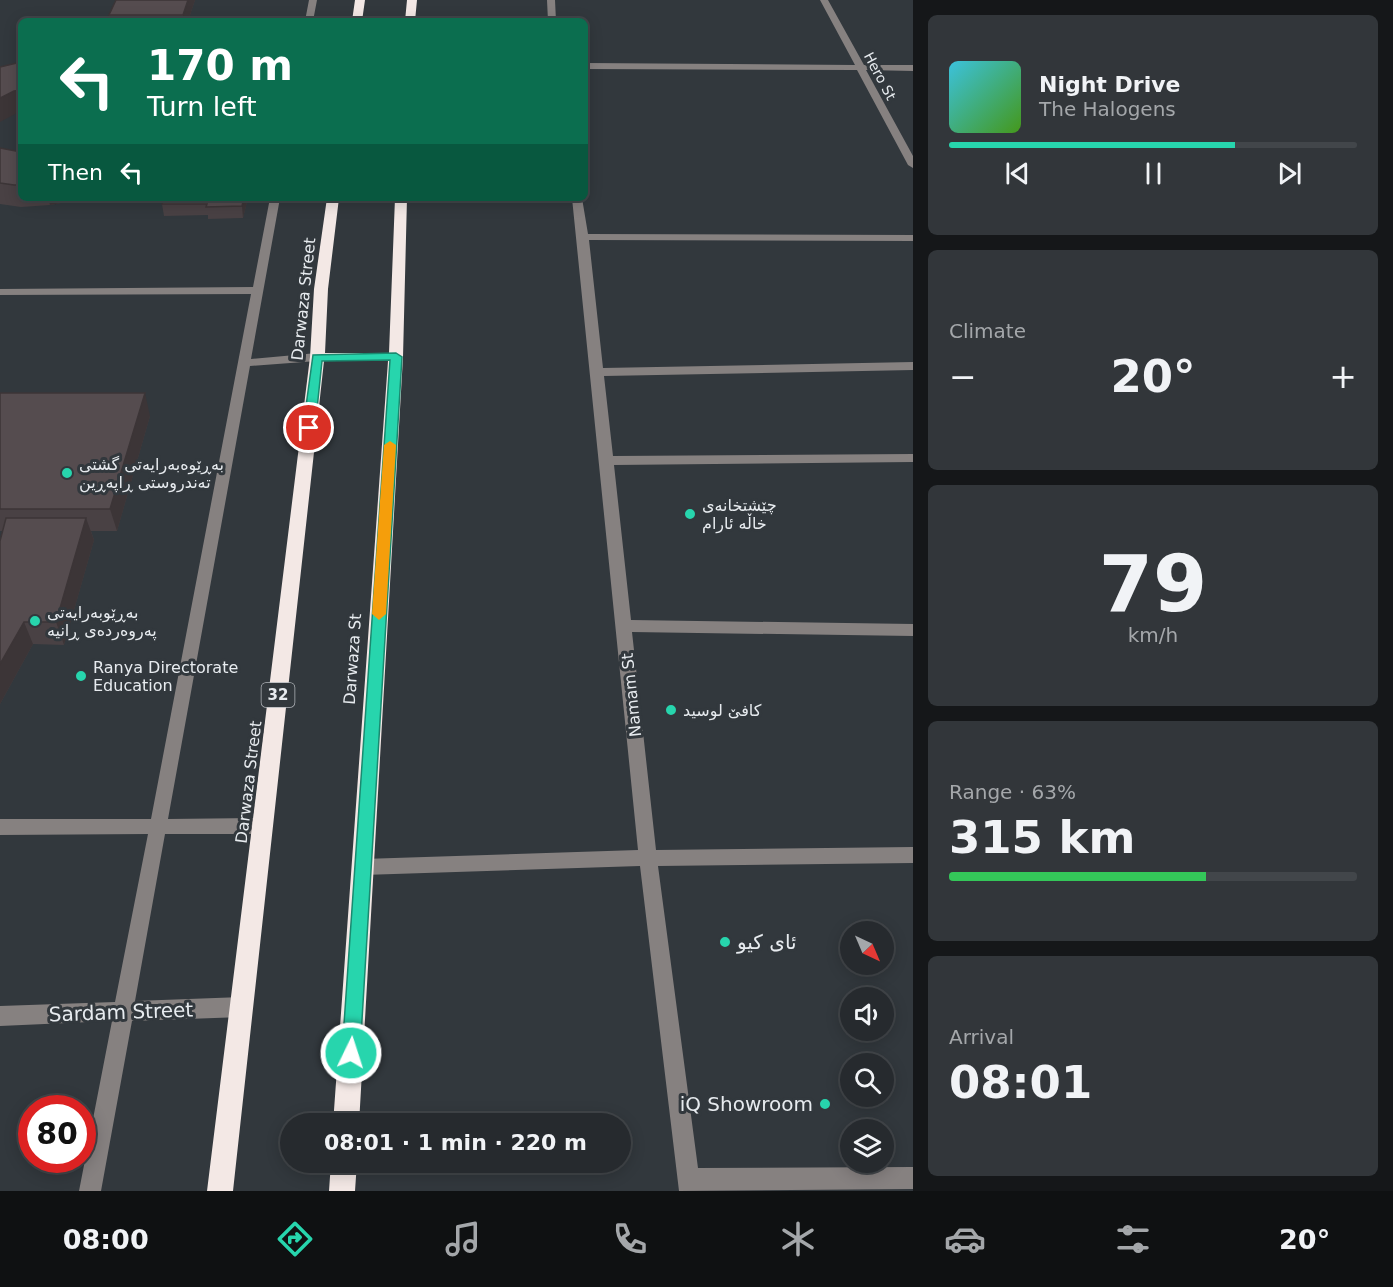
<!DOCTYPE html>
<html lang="en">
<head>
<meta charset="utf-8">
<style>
	:root { --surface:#262a2e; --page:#32363a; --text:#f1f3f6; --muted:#a4a7aa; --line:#42464a; --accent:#27d5ad }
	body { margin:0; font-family:"DejaVu Sans","Noto Naskh Arabic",sans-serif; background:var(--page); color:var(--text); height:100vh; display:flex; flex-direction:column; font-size:22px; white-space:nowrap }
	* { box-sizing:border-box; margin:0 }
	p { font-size:20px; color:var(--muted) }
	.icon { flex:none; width:33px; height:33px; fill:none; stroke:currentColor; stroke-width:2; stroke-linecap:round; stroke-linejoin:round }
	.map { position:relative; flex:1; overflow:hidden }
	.side { display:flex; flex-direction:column; gap:15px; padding:15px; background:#151719; width:480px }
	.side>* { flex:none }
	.guide { position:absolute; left:18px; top:18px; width:570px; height:183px; border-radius:9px; box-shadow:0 3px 15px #0003,0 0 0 2px var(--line); background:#0b6e4f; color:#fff; overflow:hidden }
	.needle { width:39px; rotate:136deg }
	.fabs { position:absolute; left:840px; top:921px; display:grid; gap:12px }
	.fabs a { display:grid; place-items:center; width:54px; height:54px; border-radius:50%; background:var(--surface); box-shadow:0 3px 15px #0003,0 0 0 2px var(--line); font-size:30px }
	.speed { position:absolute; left:18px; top:1095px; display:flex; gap:12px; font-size:30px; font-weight:700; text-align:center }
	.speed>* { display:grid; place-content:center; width:78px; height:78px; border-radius:50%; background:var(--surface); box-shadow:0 3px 15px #0003,0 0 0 2px var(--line); line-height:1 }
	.speed .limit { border:9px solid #d22; background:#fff; color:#111 }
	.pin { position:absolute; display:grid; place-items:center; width:51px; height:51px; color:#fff; margin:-26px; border:3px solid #fff; border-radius:50%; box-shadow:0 2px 6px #0007 }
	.me { position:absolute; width:66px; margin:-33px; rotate:4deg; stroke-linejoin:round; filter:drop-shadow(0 0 4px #0008) }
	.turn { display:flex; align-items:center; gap:21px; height:126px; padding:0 30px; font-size:27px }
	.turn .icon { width:78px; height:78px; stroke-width:2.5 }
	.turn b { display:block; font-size:42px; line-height:51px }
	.then { display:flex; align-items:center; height:57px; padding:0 30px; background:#0003; gap:12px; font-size:22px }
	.big { font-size:45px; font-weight:700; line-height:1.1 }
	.side .card { flex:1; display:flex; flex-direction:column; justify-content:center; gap:9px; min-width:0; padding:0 21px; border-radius:9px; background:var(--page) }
	.side .dial { align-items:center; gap:0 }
	.dial b { font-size:78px; line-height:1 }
	.song { display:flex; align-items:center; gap:18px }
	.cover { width:72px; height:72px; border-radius:9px; background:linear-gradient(135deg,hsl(190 70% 55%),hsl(100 70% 35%)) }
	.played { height:6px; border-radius:3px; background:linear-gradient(90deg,var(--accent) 70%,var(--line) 70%) }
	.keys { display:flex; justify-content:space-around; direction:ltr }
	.heat { display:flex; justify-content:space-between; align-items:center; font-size:33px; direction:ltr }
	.charge { height:9px; border-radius:4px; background:linear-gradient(90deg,#34c759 63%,var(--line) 0) }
	.trip { position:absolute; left:280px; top:1113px; width:351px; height:60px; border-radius:30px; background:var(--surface); box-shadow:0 3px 15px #0003,0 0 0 2px var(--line); font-weight:700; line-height:60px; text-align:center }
	.dock { display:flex; height:96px; justify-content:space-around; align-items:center; background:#0f1112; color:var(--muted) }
	.dock .icon { width:42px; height:42px }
	.dock .on { color:var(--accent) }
	.dock b { font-size:27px; color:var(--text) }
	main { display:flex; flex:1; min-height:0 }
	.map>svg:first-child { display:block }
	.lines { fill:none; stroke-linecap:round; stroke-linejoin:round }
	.minor { fill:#868180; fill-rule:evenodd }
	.highway { fill:#f3e8e5; fill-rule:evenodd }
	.wall { fill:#494144 }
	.shaded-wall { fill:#3c3537 }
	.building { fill:#554c4f; stroke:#3c3537; stroke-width:1.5 }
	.route { fill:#27d5ad; stroke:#198a70; stroke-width:1.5 }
	.slow { fill:#f59e0b }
	.poi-dot { fill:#27d5ad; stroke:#32383d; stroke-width:2 }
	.labels { text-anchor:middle; stroke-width:6; stroke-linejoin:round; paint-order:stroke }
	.far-street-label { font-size:14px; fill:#e7ebef; stroke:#32383d }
	.shield { fill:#32383d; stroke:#b1b5ba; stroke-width:1.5 }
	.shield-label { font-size:15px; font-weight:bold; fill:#e7ebef }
	.street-label { font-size:16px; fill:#e7ebef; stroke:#32383d }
	.poi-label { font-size:16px; fill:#e7ebef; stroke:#32383d; text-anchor:start }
	.near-poi-label { font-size:20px; fill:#e7ebef; stroke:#32383d; text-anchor:start }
	.near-street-label { font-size:20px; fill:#e7ebef; stroke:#32383d }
</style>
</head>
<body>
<main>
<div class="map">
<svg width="913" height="1191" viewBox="0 0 913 1191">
	<rect width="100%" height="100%" fill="#32383d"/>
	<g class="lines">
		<path class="minor" d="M309,0H317L313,21H305Z
			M547,0H555L556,21H548Z
			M820,0H828L864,65H913V71L866,70L913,156V168L908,165L857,70L585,69V63L855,65Z
			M270,198H280L251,359L317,353L323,357L317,361L250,366L168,819L263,818L269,821L272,826L269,831L263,834H165L135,1001L242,997L249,1000L252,1007L249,1014L242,1017L132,1021L101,1191H79L112,1021L0,1026V1006L115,1002L148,834L0,835V819H151L251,294L0,295V289L253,287Z
			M572,198H582L588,234L913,235V241L589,240L603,368L913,362V370L604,376L613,456L913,454V462L614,465L631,620L913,624V636L632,632L656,850L913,847V863L658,866L698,1168L913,1167V1189L679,1191L640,866L363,875L357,873L354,867L357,861L363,859L638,850Z"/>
		<path class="highway" d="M355,0H365L362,21H352Z
			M407,0H417L415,21H405Z
			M327,198H339L328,289L325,353H389L395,198H407L403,357L359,1124H333L388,361H324L233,1191H207L310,357L314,289Z
			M331,1162H357L355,1191H329Z"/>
	</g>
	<path class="wall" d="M116,0H195L188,21H111L109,15Z
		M0,148L21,152V198H89L50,205L21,207L0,204Z
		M164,198H248L243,218L208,219V215L164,216L162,204Z
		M0,393L150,416L117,531H91L94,540L64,645L33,644L0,704L3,531H0Z"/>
	<path class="shaded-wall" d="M188,0H195L188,21H184L183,15Z
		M21,90V111L0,122V98L14,91Z
		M48,198H89L50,205Z
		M244,198H248L243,218L242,206Z
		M145,393L150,416L117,531L110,509Z
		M86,518L94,540L64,645L56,622Z
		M24,622L33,644L0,704V664Z"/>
	<path class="building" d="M116,0H188L183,15H109Z
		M21,62V90L14,91L0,98V67Z
		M0,148L21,152V185H14L0,183Z
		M164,198H244L242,206L206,207L207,204H162Z
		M0,393H145L110,509H0Z
		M6,518H86L56,622H24L0,664V541Z"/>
	<path class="route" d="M396,353L402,357L360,1053L357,1060L351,1063L344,1060L342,1053L390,360L322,361L315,428L309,431L303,428L313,355Z"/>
	<path class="slow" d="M390,441L396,445L386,614L379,620L372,614L384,445Z"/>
	<g class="poi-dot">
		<circle cx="67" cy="473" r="6"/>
		<circle cx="690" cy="514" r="6"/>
		<circle cx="35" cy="621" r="6"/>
		<circle cx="81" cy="676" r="6"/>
		<circle cx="671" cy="710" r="6"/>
		<circle cx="725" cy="942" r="6"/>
		<circle cx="825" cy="1104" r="6"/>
	</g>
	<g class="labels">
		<g class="far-street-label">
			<text transform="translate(880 76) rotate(62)" y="5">Hero St</text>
		</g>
		<rect class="shield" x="261.5" y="683" width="33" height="24" rx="4.5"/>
		<g class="shield-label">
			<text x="278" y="700">32</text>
		</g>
		<g class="street-label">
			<text transform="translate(303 299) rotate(-84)" y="6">Darwaza Street</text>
			<text transform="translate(352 659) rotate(-86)" y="6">Darwaza St</text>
			<text transform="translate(631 695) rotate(-96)" y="6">Namam St</text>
			<text transform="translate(248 782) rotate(-83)" y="6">Darwaza Street</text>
		</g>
		<g class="poi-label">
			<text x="79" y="470">بەڕێوەبەرایەتی گشتی<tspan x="79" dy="18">تەندروستی ڕاپەڕین</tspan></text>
			<text x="702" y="511">چێشتخانەی<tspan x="702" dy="18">خاڵە ئارام</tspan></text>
			<text x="47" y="618">بەڕێوبەرایەتی<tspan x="47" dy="18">پەروەردەی ڕانیە</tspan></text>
			<text x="93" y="673">Ranya Directorate<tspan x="93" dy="18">Education</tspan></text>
			<text x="683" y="716">کافێ لوسید</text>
		</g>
		<g class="near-poi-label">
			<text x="737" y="949">ئای کیو</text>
			<text x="813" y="1111" text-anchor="end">iQ Showroom</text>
		</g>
		<g class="near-street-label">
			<text transform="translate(121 1012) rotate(-2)" y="7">Sardam Street</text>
		</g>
	</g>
</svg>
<div class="fabs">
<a><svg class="needle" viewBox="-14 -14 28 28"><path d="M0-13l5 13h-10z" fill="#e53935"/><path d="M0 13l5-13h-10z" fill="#a4a7aa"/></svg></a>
<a><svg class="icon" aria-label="sound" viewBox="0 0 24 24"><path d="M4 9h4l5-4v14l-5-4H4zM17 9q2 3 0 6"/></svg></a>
<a><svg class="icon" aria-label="search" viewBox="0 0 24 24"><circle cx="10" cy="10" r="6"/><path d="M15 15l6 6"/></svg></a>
<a><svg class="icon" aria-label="layers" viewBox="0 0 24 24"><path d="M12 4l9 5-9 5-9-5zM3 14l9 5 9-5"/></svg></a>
</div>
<div class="speed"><div class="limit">80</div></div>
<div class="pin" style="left:309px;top:428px;background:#d93025"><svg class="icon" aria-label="arrive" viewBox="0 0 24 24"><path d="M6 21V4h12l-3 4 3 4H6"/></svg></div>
<svg class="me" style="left:351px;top:1053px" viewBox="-20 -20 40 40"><circle r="17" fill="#27d5ad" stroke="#fff" stroke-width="3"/><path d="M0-11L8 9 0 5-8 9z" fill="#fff"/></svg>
<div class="trip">08:01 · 1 min · 220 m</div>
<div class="guide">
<div class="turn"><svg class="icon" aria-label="left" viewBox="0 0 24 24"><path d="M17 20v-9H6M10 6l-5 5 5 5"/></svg><div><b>170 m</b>Turn left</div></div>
<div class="then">Then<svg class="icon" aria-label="left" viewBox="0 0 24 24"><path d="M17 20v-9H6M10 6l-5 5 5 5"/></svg></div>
</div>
</div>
<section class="side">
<div class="card">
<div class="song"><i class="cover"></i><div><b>Night Drive</b><p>The Halogens</p></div></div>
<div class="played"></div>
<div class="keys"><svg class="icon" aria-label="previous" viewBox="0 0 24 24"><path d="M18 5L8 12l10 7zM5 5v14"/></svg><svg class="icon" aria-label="pause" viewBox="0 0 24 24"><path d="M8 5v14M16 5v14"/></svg><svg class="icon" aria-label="next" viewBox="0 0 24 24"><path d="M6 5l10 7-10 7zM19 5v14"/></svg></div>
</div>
<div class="card"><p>Climate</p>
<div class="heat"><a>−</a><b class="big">20°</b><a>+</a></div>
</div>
<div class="card dial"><b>79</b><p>km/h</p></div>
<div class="card"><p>Range · 63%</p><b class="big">315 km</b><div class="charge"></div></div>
<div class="card"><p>Arrival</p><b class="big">08:01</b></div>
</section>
</main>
<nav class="dock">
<b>08:00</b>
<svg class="icon on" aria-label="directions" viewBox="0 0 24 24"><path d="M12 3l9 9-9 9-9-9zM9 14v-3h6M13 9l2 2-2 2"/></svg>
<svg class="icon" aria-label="music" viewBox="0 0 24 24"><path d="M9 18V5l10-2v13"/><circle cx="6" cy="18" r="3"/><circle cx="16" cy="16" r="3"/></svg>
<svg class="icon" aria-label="phone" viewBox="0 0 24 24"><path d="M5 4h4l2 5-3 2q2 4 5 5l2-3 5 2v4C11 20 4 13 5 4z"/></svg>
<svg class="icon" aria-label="climate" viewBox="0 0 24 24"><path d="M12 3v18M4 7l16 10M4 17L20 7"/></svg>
<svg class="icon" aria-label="car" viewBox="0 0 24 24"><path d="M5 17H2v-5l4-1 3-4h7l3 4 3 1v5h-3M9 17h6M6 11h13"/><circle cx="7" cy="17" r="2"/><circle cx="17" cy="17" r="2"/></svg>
<svg class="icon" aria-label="filters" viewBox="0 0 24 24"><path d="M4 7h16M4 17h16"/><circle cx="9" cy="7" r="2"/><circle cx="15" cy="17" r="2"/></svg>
<b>20°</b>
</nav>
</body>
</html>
